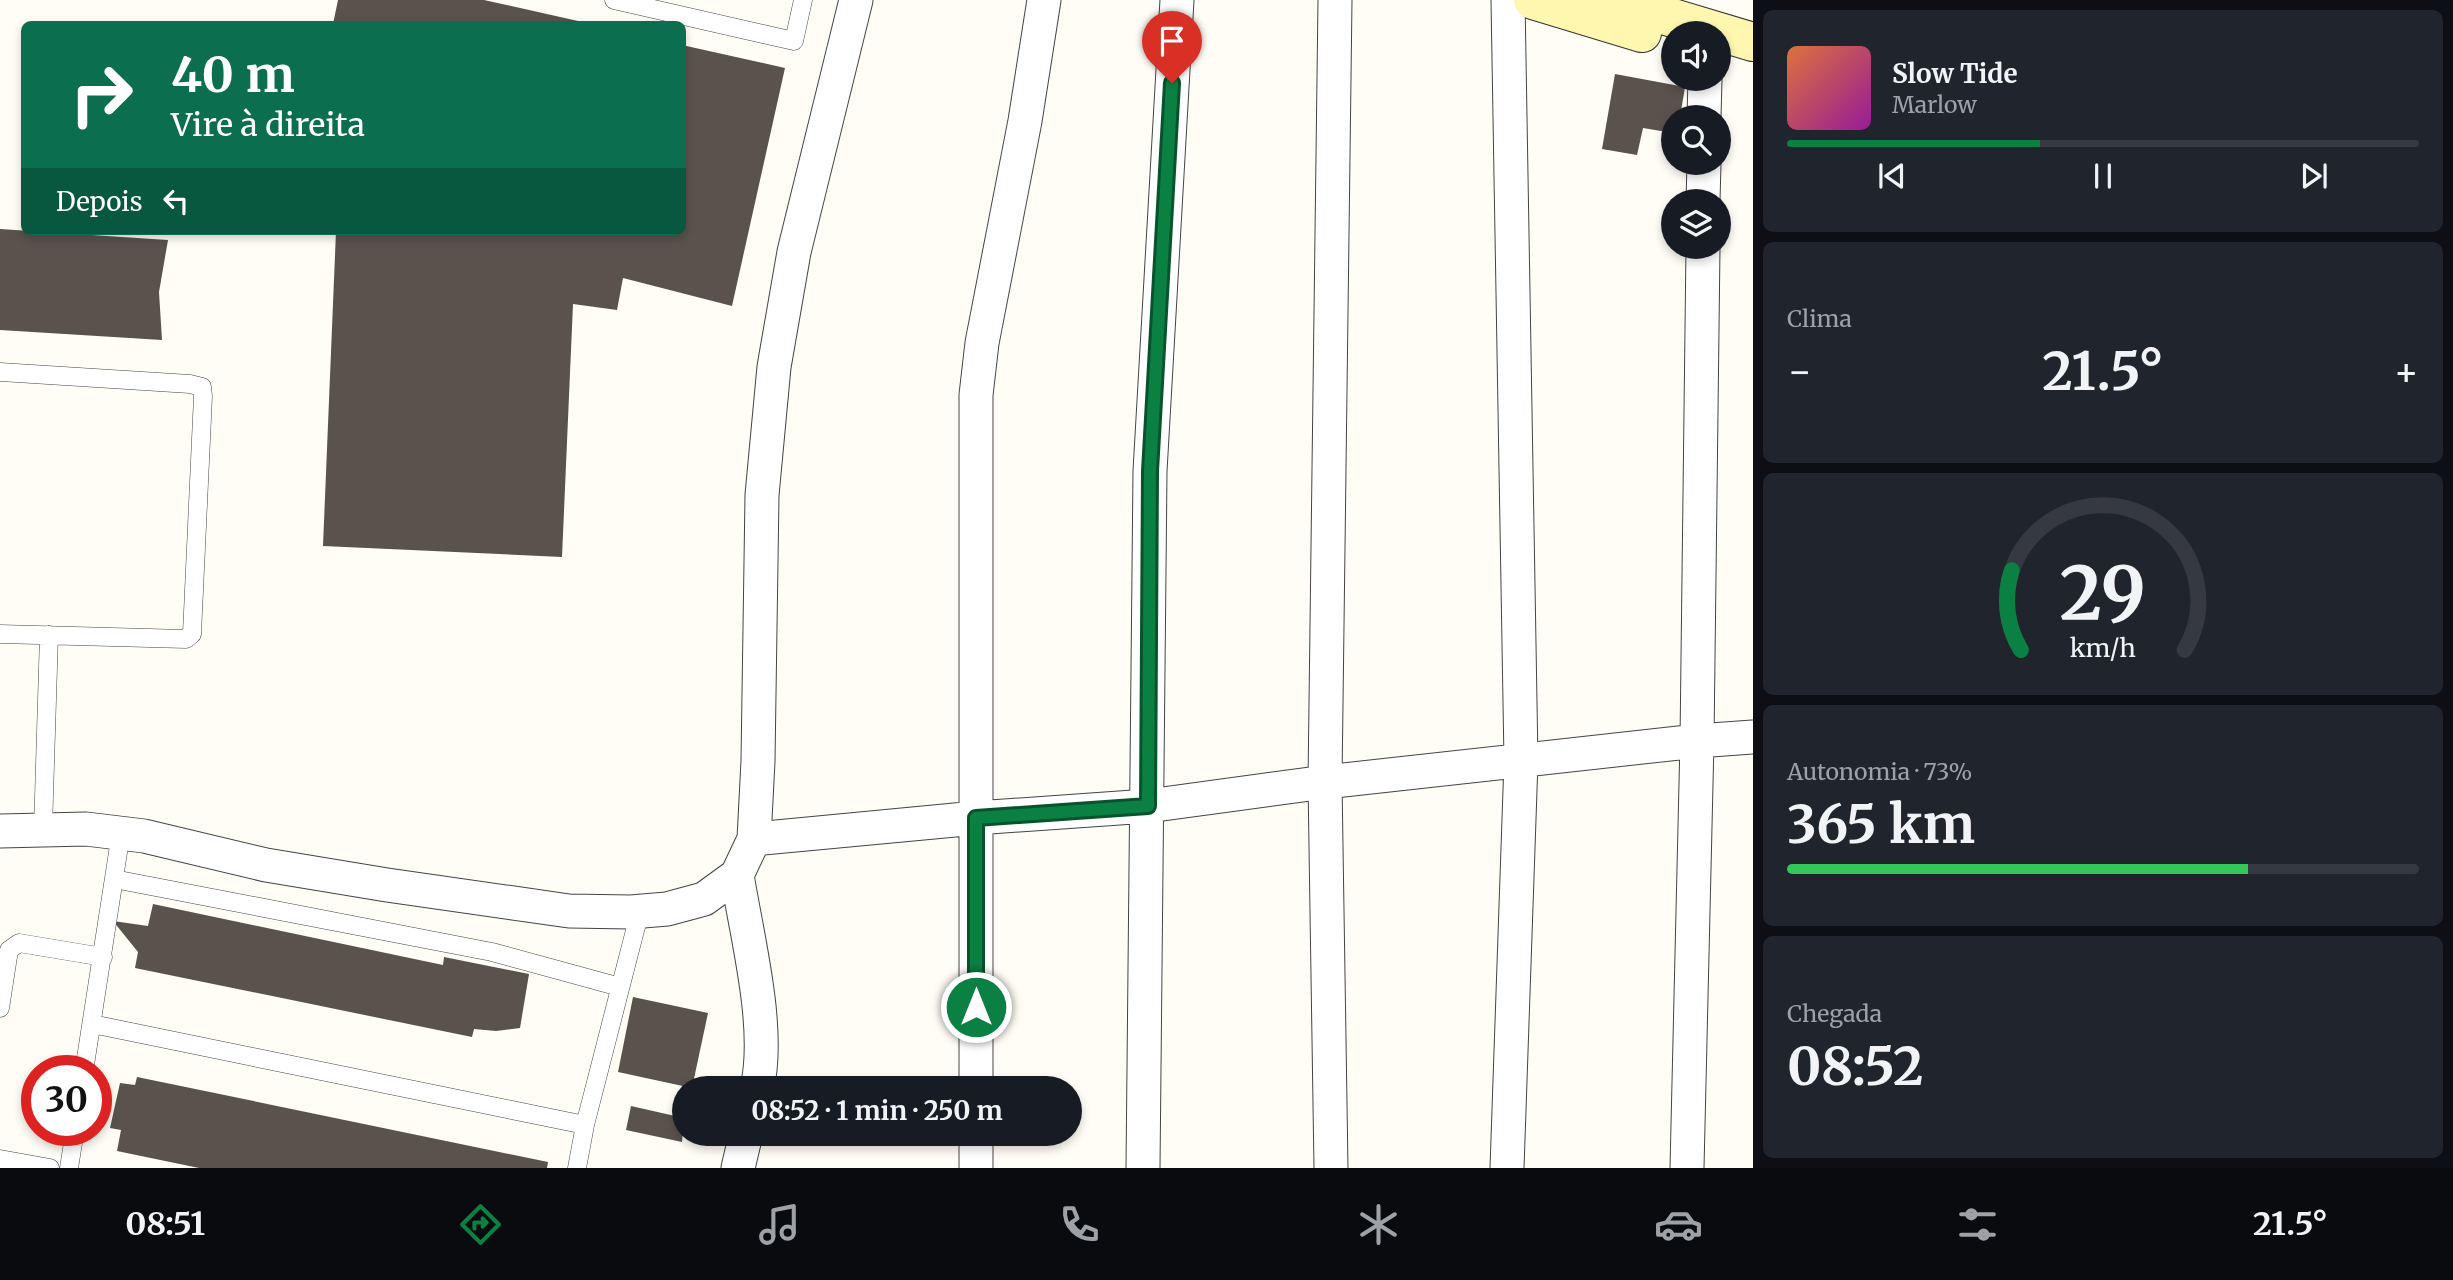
<!DOCTYPE html>
<html lang="pt">
<head>
<meta charset="utf-8">
<style>
	:root { --surface:#171b24; --page:#20242c; --text:#f1f3f6; --muted:#9ea1a6; --line:#363941; --accent:#0b8043 }
	body { margin:0; font-family:Merriweather,serif; background:var(--page); color:var(--text); height:100vh; display:flex; flex-direction:column; font-size:26px; white-space:nowrap }
	* { box-sizing:border-box; margin:0 }
	p { font-size:23px; color:var(--muted) }
	.icon { flex:none; width:38px; height:38px; fill:none; stroke:currentColor; stroke-width:2; stroke-linecap:round; stroke-linejoin:round }
	.map { position:relative; flex:1; overflow:hidden }
	.sheet { display:flex; flex-direction:column; gap:10px; padding:10px; background:#0d0f14; width:700px }
	.sheet>* { flex:none }
	.hud { position:absolute; left:21px; top:21px; width:665px; height:214px; border-radius:10px; box-shadow:0 4px 10px #0003; background:#0b6e4f; color:#fff; overflow:hidden }
	.fabs { position:absolute; left:1661px; top:21px; display:grid; gap:14px }
	.fabs a { display:grid; place-items:center; width:70px; height:70px; border-radius:50%; background:var(--surface); box-shadow:0 4px 10px #0003; font-size:35px }
	.speed { position:absolute; left:21px; top:1055px; display:flex; gap:14px; font-size:35px; font-weight:700; text-align:center }
	.speed>* { display:grid; place-content:center; width:91px; height:91px; border-radius:50%; background:var(--surface); box-shadow:0 4px 10px #0003; line-height:1 }
	.speed .limit { border:10px solid #d22; background:#fff; color:#111 }
	.pin { position:absolute; display:grid; place-items:center; width:60px; height:60px; color:#fff; margin:-72px -30px; border-radius:50% 50% 50% 0; rotate:-45deg; box-shadow:0 0 7px #0007 }
	.pin .icon { rotate:45deg }
	.me { position:absolute; width:77px; margin:-38px; rotate:0deg; stroke-linejoin:round; filter:drop-shadow(0 0 5px #0008) }
	.turn { display:flex; align-items:center; gap:24px; height:147px; padding:0 35px; font-size:32px }
	.turn .icon { width:91px; height:91px; stroke-width:2.5 }
	.turn b { display:block; font-size:49px; line-height:60px }
	.then { display:flex; align-items:center; height:66px; padding:0 35px; background:#0003; gap:14px; font-size:26px }
	.big { font-size:52px; font-weight:700; line-height:1.1 }
	.sheet .tile { flex:1; display:flex; flex-direction:column; justify-content:center; gap:10px; min-width:0; padding:0 24px; border-radius:10px; background:var(--page) }
	.sheet .dial { align-items:center; gap:0 }
	.dial svg { height:182px; overflow:visible; fill:none; stroke:var(--line); stroke-width:7; stroke-linecap:round; text-anchor:middle }
	.dial text { fill:var(--text); stroke:none }
	.song { display:flex; align-items:center; gap:21px }
	.cover { width:84px; height:84px; border-radius:10px; background:linear-gradient(135deg,hsl(20 70% 55%),hsl(300 70% 35%)) }
	.played { height:7px; border-radius:4px; background:linear-gradient(90deg,var(--accent) 40%,var(--line) 40%) }
	.keys { display:flex; justify-content:space-around; direction:ltr }
	.heat { display:flex; justify-content:space-between; align-items:center; font-size:38px; direction:ltr }
	.charge { height:10px; border-radius:5px; background:linear-gradient(90deg,#34c759 73%,var(--line) 0) }
	.trip { position:absolute; left:672px; top:1076px; width:410px; height:70px; border-radius:35px; background:var(--surface); box-shadow:0 4px 10px #0003; font-weight:700; line-height:70px; text-align:center }
	.menu { display:flex; height:112px; justify-content:space-around; align-items:center; background:#090b0e; color:var(--muted) }
	.menu .icon { width:49px; height:49px }
	.menu .on { color:var(--accent) }
	.menu b { font-size:32px; color:var(--text) }
	main { display:flex; flex:1; min-height:0 }
	.map>svg:first-child { display:block }
	.building { fill:#5a524d }
	.lines { fill:none; stroke-linecap:round; stroke-linejoin:round }
	.service-casing { stroke:#444; stroke-width:19 }
	.minor-casing { stroke:#444; stroke-width:35 }
	.secondary-casing { stroke:#333; stroke-width:40 }
	.service { stroke:#fff; stroke-width:18 }
	.minor { stroke:#fff; stroke-width:33 }
	.secondary { stroke:#fff6b0; stroke-width:38 }
	.route-casing { stroke:#07532c; stroke-width:18 }
	.route { stroke:#0b8043; stroke-width:12 }
</style>
</head>
<body>
<main>
<div class="map">
<svg width="1753" height="1168" viewBox="0 0 1753 1168">
	<rect width="100%" height="100%" fill="#fffdf5"/>
	<path class="building" d="M338,0H484L587,23L333,24Z
		M682,45L785,68L732,306L623,278L617,310L573,304L562,557L323,546L336,231H682Z
		M1615,74L1685,87L1680,117H1673V133L1643,128L1637,155L1602,149Z
		M0,229L168,240L159,292L162,340L0,330Z
		M153,904L443,965L444,957L529,974L520,1028L496,1031L474,1029L472,1037L135,968L138,952L113,921L148,926Z
		M633,997L708,1013L692,1088L618,1072Z
		M137,1077L548,1162L547,1168H199L117,1151L121,1130L110,1128L120,1083L135,1085Z
		M631,1106L684,1118L682,1142L626,1130Z"/>
	<g class="lines">
		<defs>
			<path id="service" d="M614,0L794,41L803,0
				M0,372L190,384L202,387L203,396L192,634L186,639L0,634
				M43,829L49,635
				M114,879L492,952L620,987
				M0,1008L9,950L19,943L103,957
				M92,1024L585,1125L577,1168
				M84,1071L121,833
				M585,1125L640,911
				M0,1159L50,1168
				M69,1168L75,1130"/>
			<path id="minor" d="M1704,117L1705,79
				M1703,201L1704,163
				M0,831L86,829L144,836L266,865L387,885L569,911L631,912L667,909L704,899L737,875L754,839L758,761L762,495L774,367L794,252L856,0
				M754,839L976,818L1148,806L1325,782L1697,741L1753,737
				M737,875C747,937 771,1028 757,1088
				M976,1088V395L982,343L1025,121L1044,0
				M976,1134V1168
				M738,1168L746,1134
				M1143,1168L1150,471L1177,0
				M1331,1168L1325,782L1335,0
				M1507,1168L1521,761L1508,0
				M1687,1168L1697,741L1703,247"/>
			<path id="secondary" d="M1533,0L1642,33
				M1613,0L1753,42"/>
		</defs>
		<use href="#service" class="service-casing"/>
		<use href="#minor" class="minor-casing"/>
		<use href="#secondary" class="secondary-casing"/>
		<use href="#service" class="service"/>
		<use href="#minor" class="minor"/>
		<use href="#secondary" class="secondary"/>
	</g>
	<g class="lines">
		<defs>
			<path id="route" d="M976,1007V818L1148,806L1150,471L1172,83"/>
		</defs>
		<use href="#route" class="route-casing"/>
		<use href="#route" class="route"/>
	</g>
</svg>
<div class="fabs">
<a><svg class="icon" aria-label="sound" viewBox="0 0 24 24"><path d="M4 9h4l5-4v14l-5-4H4zM17 9q2 3 0 6"/></svg></a>
<a><svg class="icon" aria-label="search" viewBox="0 0 24 24"><circle cx="10" cy="10" r="6"/><path d="M15 15l6 6"/></svg></a>
<a><svg class="icon" aria-label="layers" viewBox="0 0 24 24"><path d="M12 4l9 5-9 5-9-5zM3 14l9 5 9-5"/></svg></a>
</div>
<div class="speed"><div class="limit">30</div></div>
<div class="pin" style="left:1172px;top:83px;background:#d93025"><svg class="icon" aria-label="arrive" viewBox="0 0 24 24"><path d="M6 21V4h12l-3 4 3 4H6"/></svg></div>
<svg class="me" style="left:976px;top:1007px" viewBox="-20 -20 40 40"><circle r="17" fill="#0b8043" stroke="#fff" stroke-width="3"/><path d="M0-11L8 9 0 5-8 9z" fill="#fff"/></svg>
<div class="trip">08:52 · 1 min · 250 m</div>
<div class="hud">
<div class="turn"><svg class="icon" aria-label="right" viewBox="0 0 24 24"><path d="M7 20v-9h11M14 6l5 5-5 5"/></svg><div><b>40 m</b>Vire à direita</div></div>
<div class="then">Depois<svg class="icon" aria-label="left" viewBox="0 0 24 24"><path d="M17 20v-9H6M10 6l-5 5 5 5"/></svg></div>
</div>
</div>
<section class="sheet">
<div class="tile">
<div class="song"><i class="cover"></i><div><b>Slow Tide</b><p>Marlow</p></div></div>
<div class="played"></div>
<div class="keys"><svg class="icon" aria-label="previous" viewBox="0 0 24 24"><path d="M18 5L8 12l10 7zM5 5v14"/></svg><svg class="icon" aria-label="pause" viewBox="0 0 24 24"><path d="M8 5v14M16 5v14"/></svg><svg class="icon" aria-label="next" viewBox="0 0 24 24"><path d="M6 5l10 7-10 7zM19 5v14"/></svg></div>
</div>
<div class="tile"><p>Clima</p>
<div class="heat"><a>−</a><b class="big">21.5°</b><a>+</a></div>
</div>
<div class="tile dial"><svg viewBox="0 0 100 80">
<path d="M14 69A42 42 0 1 1 86 69"/>
<path d="M14 69A42 42 0 0 1 10 34" stroke="#0b8043"/>
<text x="50" y="56" font-size="32" font-weight="700">29</text>
<text x="50" y="72" font-size="11">km/h</text>
</svg></div>
<div class="tile"><p>Autonomia · 73%</p><b class="big">365 km</b><div class="charge"></div></div>
<div class="tile"><p>Chegada</p><b class="big">08:52</b></div>
</section>
</main>
<nav class="menu">
<b>08:51</b>
<svg class="icon on" aria-label="directions" viewBox="0 0 24 24"><path d="M12 3l9 9-9 9-9-9zM9 14v-3h6M13 9l2 2-2 2"/></svg>
<svg class="icon" aria-label="music" viewBox="0 0 24 24"><path d="M9 18V5l10-2v13"/><circle cx="6" cy="18" r="3"/><circle cx="16" cy="16" r="3"/></svg>
<svg class="icon" aria-label="phone" viewBox="0 0 24 24"><path d="M5 4h4l2 5-3 2q2 4 5 5l2-3 5 2v4C11 20 4 13 5 4z"/></svg>
<svg class="icon" aria-label="climate" viewBox="0 0 24 24"><path d="M12 3v18M4 7l16 10M4 17L20 7"/></svg>
<svg class="icon" aria-label="car" viewBox="0 0 24 24"><path d="M5 17H2v-5l4-1 3-4h7l3 4 3 1v5h-3M9 17h6M6 11h13"/><circle cx="7" cy="17" r="2"/><circle cx="17" cy="17" r="2"/></svg>
<svg class="icon" aria-label="filters" viewBox="0 0 24 24"><path d="M4 7h16M4 17h16"/><circle cx="9" cy="7" r="2"/><circle cx="15" cy="17" r="2"/></svg>
<b>21.5°</b>
</nav>
</body>
</html>
